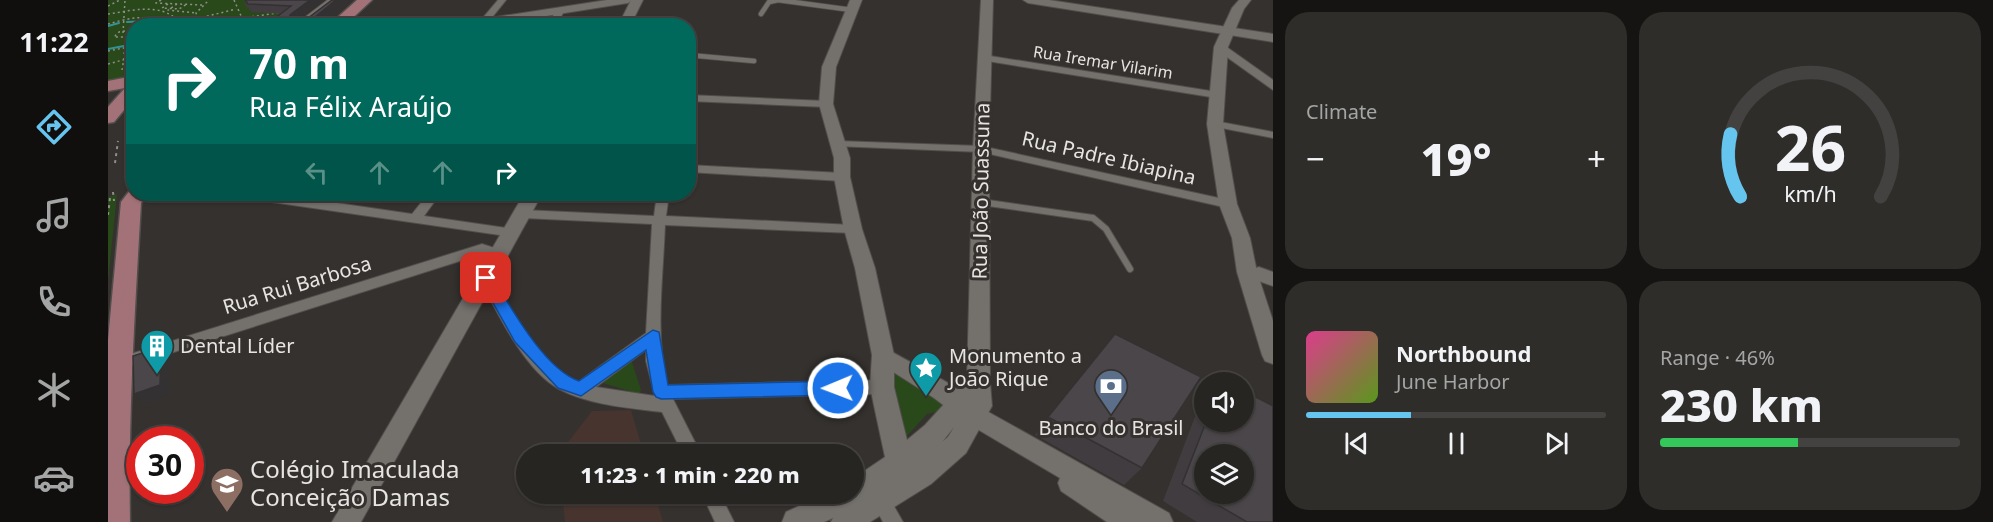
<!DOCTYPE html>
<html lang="en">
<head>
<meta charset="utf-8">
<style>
	:root { --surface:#272522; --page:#2f2d2a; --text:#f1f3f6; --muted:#a4a5a5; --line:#434240; --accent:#65c5ef }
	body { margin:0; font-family:"Noto Sans",sans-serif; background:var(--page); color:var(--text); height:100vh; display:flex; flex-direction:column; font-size:22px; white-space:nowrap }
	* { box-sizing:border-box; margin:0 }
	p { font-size:20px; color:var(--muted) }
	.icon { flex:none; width:33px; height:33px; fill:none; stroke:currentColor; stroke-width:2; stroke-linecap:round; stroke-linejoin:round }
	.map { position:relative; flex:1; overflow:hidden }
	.side { display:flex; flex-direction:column; gap:12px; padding:12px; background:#151413; width:720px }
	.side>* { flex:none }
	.hud { position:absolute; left:18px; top:18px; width:570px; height:183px; border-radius:24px; box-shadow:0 2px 4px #0004,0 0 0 2px var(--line); background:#00695c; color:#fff; overflow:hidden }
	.tools { position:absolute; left:1086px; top:372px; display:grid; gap:12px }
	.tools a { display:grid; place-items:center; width:60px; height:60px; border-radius:50%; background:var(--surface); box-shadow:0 2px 4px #0004,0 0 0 2px var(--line); font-size:30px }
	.speed { position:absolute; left:18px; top:426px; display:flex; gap:12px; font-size:30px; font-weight:700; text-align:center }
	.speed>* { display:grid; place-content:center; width:78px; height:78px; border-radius:50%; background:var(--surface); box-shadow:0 2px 4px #0004,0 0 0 2px var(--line); line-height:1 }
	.speed .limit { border:9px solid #d22; background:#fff; color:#111 }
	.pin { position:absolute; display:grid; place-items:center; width:51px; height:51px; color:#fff; margin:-26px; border-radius:12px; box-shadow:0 3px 9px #0006 }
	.me { position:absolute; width:66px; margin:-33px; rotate:269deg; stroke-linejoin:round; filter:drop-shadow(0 0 4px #0008) }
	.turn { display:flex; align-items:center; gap:21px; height:126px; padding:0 24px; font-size:27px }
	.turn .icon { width:78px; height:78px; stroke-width:2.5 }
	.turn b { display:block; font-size:42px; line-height:51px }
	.lanes { display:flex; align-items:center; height:57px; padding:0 24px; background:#0003; justify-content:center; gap:30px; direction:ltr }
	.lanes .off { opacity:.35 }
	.big { font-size:45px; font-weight:800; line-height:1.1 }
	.side .tile { flex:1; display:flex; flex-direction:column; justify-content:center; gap:9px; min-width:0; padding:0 21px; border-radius:24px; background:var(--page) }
	.side .dial { align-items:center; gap:0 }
	.dial svg { height:156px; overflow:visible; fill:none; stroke:var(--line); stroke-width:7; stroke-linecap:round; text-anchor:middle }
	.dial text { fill:var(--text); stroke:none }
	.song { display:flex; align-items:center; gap:18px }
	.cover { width:72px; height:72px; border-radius:9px; background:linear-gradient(135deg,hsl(330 70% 55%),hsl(90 70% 35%)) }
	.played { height:6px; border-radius:3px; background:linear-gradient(90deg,var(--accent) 35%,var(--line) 35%) }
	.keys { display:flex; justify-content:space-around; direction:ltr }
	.heat { display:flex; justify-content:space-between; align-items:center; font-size:33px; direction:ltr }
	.charge { height:9px; border-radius:4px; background:linear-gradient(90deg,#34c759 46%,var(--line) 0) }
	.side .tiles { flex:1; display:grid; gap:12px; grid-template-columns:repeat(2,1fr) }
	.trip { position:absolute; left:408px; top:444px; width:348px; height:60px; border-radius:30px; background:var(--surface); box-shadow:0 2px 4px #0004,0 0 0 2px var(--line); font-weight:800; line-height:60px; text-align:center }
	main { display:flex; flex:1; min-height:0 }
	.tab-bar { display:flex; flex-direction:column; width:108px; justify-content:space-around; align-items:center; background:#100f0e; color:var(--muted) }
	.tab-bar .icon { width:42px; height:42px }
	.tab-bar .selected { color:var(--accent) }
	.tab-bar b { font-size:27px; color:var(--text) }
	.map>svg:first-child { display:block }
	.education { fill:#47342e }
	.green { fill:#2a491a }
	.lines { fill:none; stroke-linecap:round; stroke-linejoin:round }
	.stream { stroke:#309395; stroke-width:2 }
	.service-far1-casing { stroke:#514e4b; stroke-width:6 }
	.service-casing { stroke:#514e4b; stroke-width:8 }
	.minor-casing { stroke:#514e4b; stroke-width:2 }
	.tertiary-casing { stroke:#514e4b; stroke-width:2 }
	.secondary-casing { stroke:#514e4b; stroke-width:2 }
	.primary-casing { stroke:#514e4b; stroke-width:3 }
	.path-far1 { stroke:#908e8b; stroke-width:1.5; stroke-dasharray:2 3; stroke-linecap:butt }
	.path { stroke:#908e8b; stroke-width:2; stroke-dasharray:3 4; stroke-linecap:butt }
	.service-far1 { stroke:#74716d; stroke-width:4.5 }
	.service { stroke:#74716d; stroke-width:6 }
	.minor { fill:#74716d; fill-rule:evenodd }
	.tertiary { fill:#74716d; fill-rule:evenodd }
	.secondary { fill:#74716d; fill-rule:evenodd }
	.primary { fill:#a37278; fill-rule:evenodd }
	.wall { fill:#403c3f }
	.shaded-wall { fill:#343133 }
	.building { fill:#4b4649; stroke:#343133; stroke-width:1.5; fill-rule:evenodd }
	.route { fill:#1a73e8; stroke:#114b97; stroke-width:1.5 }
	.labels { text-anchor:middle; stroke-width:6; stroke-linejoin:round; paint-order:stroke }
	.far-street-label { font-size:16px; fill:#e7e5e3; stroke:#34312e }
	.street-label { font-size:20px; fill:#e7e5e3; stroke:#34312e }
	.poi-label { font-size:20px; fill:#e7e5e3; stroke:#34312e; text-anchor:start }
	.near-poi-label { font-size:24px; fill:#e7e5e3; stroke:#34312e; text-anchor:start }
</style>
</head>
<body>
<main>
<nav class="tab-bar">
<b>11:22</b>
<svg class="icon selected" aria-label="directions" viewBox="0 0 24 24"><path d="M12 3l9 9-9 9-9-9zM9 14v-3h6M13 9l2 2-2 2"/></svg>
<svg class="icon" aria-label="music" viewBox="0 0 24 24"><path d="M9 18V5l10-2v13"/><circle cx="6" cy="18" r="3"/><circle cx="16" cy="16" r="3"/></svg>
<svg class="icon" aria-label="phone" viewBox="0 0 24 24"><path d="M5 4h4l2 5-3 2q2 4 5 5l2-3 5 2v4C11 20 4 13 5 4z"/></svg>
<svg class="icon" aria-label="climate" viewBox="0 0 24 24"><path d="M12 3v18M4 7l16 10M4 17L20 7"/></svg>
<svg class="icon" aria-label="car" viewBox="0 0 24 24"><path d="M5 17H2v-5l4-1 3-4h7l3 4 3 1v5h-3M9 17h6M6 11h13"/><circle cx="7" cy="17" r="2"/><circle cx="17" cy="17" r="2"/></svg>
</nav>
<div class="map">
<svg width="1165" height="522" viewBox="0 0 1165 522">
	<rect width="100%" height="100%" fill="#34312e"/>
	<path class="education" d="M523,410L536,454H451L484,411Z
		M454,494H547L555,522H457Z"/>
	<path class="green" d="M0,0H144L140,8C152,16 169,13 183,9V15L165,25L26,26L25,74L0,81Z
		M9,194L0,281V197Z
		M523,359L533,390L531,394L495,383Z
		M781,368L838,398V410L819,414L797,438Z"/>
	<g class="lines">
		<path class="stream" d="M19,22L41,21L49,26
			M0,26L11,23
			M0,49L26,44"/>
		<defs>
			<path id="service-far1" d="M653,14L661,2L670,0L744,10
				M189,26L223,0
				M580,55L646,61"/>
			<path id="service" d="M873,202L985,218L998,229L1022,269"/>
			<path id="minor" d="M390,0H398L377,26H368Z
				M450,8L457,10L447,26H438Z
				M876,55L1109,92L1114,95L1109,98L873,60V56Z
				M580,95L718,101L723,104L718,107L580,101Z
				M1107,121L1165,132V138L1103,126L1102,124Z
				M730,141L873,146L1120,200L1126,204L1120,208L873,152L726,146L724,144Z
				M580,165L734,173L740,177L734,181L580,172Z
				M130,194H159L217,202L224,194H236L229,203L304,214L320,194H332L316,216L405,229L411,233L405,237L136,198Z
				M549,194H561L558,216L745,225L751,229L745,233L557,225C555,278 547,333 559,385L774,380L780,382L782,387L780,392L774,394L565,399L593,454H575L554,412C521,408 481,405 451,389C416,370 389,312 371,278L373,274H383C403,309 431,368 470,382L538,333L544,224L415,218L409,214L415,210L546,216ZM538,350V361L547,396L488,387Z
				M374,244L396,251L398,254L391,259L374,254L0,373V361Z
				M772,491L779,494L795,522H775L763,500L765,494Z
				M594,494H612L626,522H607Z"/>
			<path id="tertiary" d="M499,0H525L520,3L375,26H344L349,23Z
				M915,0H941L1165,34V42L920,3Z
				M1113,43L1165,80V90L1109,50V44Z
				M1151,267L1165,272V286L1145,279L1142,274L1145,269Z
				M775,347L842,384L875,409L1061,513L1065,522H999L953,491L950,483L952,478L859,423L826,398L768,361L765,355L768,349Z"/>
			<path id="secondary" d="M523,0H535L522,26H510Z
				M742,0H754L728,67L725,104L742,158V177L754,229L767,268L786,355V387L799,440L817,425L859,379L865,149L873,0H885L881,149L882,382L884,406L858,453L823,484L762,522H723L725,518L716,522H674L678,512L717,494H746V478L777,457L762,387L764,355L747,268L736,229L726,177V158L711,104L714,67ZM846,427L840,437L803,467L835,441Z
				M1131,0H1143L1136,9L1120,47L1115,124L1129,204L1142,238L1149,272L1165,321V364L1157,361L1154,355L1129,272L1124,238L1111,204L1099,124L1106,47L1124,8Z
				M416,194H434L253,522H224Z"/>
			<path id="primary" d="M249,0H264L236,26H220Z
				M26,76V98L6,122L0,123V107L17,88L0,91V81Z
				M23,189H26V194H40L33,203C27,309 20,415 22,522H0V340L13,202Z"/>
		</defs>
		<use href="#service-far1" class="service-far1-casing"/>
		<use href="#service" class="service-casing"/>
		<use href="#minor" class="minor-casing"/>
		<use href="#tertiary" class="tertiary-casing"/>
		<use href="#secondary" class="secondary-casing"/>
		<use href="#primary" class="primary-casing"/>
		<path class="path-far1" d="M53,0L48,3L94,5
			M126,0L134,18
			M60,4L54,8L71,9L79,4
			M69,4L60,10L88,13
			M0,6L12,0
			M0,14C22,11 49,3 67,18L70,26
			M134,18L170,13
			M90,19L88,13L101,0
			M0,24C18,19 41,12 56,26
			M60,26L128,9
			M22,30L25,32L16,37H6L11,32Z
			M15,33L17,0
			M0,51L26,46
			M16,54L17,48
			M0,64L26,57
			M26,66L23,68H26
			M14,70L16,58"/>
		<path class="path" d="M7,163L10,141
			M5,192L6,201
			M0,215L2,198L5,196"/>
		<use href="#service-far1" class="service-far1"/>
		<use href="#service" class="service"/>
		<use href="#minor" class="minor"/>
		<use href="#tertiary" class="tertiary"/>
		<use href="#secondary" class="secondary"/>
		<use href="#primary" class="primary"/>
	</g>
	<path class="wall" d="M136,0H216L189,20L196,21L242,0L210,26H157L173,14L144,12L138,6Z
		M26,73V154L23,113L17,104L25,92Z
		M254,194H280L276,198L255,196Z
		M1096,396V422H1136L1165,522H1089L1055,501L1094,398Z
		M940,417L1034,468L1016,485L927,435Z"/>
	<path class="shaded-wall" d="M202,0H216L186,23L181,20L182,15Z
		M228,0H242L210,26H196Z
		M26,140V154L16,141Z
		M274,194H280L276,198Z
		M53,347L62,357V394L37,404L26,394Z"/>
	<path class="building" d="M137,0H202L182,15L181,20L196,21L224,0H228L196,26H157L183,6L140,4Z
		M132,19L142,20L144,26H123Z
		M25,73H26V105L17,104L19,93L25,92Z
		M26,111V140L16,141L17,121Z
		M1007,334L1093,377L1034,468L940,417Z
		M53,347L52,385L26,394L25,356Z
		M1136,391L1165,406V522H1139L1074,484L1098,422H1136ZM1096,454H1136V494H1096Z"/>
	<path class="route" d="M378,273L383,275C402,306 436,369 471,381L545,330L551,332L560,385L730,381L736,383L738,388L736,392L730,395L553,399L548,397L545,392L538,350L473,396L450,388L407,342L371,278Z"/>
	<defs>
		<symbol id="building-pin" viewBox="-11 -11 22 30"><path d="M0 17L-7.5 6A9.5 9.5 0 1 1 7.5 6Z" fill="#0f9aa8" stroke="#34312e"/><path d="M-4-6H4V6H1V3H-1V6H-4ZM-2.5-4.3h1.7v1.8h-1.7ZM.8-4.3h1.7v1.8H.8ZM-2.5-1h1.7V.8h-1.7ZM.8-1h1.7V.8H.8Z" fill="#fff"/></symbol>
		<symbol id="sight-pin" viewBox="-11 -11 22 30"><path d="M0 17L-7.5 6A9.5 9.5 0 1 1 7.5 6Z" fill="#0f9aa8" stroke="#34312e"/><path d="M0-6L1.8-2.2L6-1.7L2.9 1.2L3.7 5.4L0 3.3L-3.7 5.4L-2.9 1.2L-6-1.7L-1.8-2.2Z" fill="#fff"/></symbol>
		<symbol id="bank-pin" viewBox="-11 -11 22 30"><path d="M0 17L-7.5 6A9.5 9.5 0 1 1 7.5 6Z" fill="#5c6f8a" stroke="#34312e"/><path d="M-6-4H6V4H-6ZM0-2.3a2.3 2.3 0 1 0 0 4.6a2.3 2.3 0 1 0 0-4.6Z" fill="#fff"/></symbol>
		<symbol id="school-pin" viewBox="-11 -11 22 30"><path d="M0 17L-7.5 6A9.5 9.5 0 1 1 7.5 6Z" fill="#8d6e63" stroke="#34312e"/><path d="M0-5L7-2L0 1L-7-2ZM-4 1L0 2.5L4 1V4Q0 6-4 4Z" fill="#fff"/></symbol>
	</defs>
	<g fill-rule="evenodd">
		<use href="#building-pin" x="30" y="327" width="38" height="52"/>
		<use href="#sight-pin" x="799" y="349" width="38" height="52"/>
		<use href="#bank-pin" x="984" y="367" width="38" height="52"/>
		<use href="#school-pin" x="100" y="465" width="38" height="52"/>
	</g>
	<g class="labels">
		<g class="far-street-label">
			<text transform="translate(995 62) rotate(9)" y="6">Rua Iremar Vilarim</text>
		</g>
		<g class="street-label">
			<text transform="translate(1001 158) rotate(13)" y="7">Rua Padre Ibiapina</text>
			<text transform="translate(873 191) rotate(-89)" y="7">Rua João Suassuna</text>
			<text transform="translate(189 285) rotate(-17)" y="7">Rua Rui Barbosa</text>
		</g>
		<g class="poi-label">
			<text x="72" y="353">Dental Líder</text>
			<text x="841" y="363">Monumento a<tspan x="841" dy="23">João Rique</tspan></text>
			<text x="1003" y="435" text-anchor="middle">Banco do Brasil</text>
		</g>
		<g class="near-poi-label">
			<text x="142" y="478">Colégio Imaculada<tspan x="142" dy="28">Conceição Damas</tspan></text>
		</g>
	</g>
</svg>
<div class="tools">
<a><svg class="icon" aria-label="sound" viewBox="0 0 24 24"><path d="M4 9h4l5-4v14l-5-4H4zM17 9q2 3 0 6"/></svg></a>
<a><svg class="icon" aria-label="layers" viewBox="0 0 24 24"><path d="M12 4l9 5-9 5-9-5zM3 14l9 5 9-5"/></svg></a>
</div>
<div class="speed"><div class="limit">30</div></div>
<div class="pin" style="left:378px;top:278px;background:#d93025"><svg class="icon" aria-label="arrive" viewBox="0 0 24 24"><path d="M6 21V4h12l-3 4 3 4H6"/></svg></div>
<svg class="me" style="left:730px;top:388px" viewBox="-20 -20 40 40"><circle r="17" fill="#1a73e8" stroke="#fff" stroke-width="3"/><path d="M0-11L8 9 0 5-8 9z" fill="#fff"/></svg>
<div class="trip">11:23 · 1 min · 220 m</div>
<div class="hud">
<div class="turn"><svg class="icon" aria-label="right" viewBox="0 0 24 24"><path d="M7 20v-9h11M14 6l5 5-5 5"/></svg><div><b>70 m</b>Rua Félix Araújo</div></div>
<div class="lanes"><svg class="icon off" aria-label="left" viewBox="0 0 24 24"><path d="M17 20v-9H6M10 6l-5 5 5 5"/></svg><svg class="icon off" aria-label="ahead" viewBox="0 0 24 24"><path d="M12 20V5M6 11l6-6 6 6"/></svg><svg class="icon off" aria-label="ahead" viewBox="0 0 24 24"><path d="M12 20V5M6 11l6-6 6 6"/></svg><svg class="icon" aria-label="right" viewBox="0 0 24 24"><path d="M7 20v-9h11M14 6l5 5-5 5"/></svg></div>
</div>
</div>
<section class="side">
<div class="tiles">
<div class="tile"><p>Climate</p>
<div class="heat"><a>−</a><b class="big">19°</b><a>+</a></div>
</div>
<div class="tile dial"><svg viewBox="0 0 100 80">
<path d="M14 69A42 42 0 1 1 86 69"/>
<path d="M14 69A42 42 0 0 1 9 37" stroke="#65c5ef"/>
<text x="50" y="56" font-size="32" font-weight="700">26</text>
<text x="50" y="72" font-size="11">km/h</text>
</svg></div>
<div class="tile">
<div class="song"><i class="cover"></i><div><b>Northbound</b><p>June Harbor</p></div></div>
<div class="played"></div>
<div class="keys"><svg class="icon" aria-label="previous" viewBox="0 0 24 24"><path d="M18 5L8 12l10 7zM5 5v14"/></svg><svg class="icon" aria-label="pause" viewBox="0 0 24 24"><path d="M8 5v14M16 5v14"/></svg><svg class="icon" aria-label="next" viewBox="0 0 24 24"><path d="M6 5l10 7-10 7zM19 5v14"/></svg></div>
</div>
<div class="tile"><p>Range · 46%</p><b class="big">230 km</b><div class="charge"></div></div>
</div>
</section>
</main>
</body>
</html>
